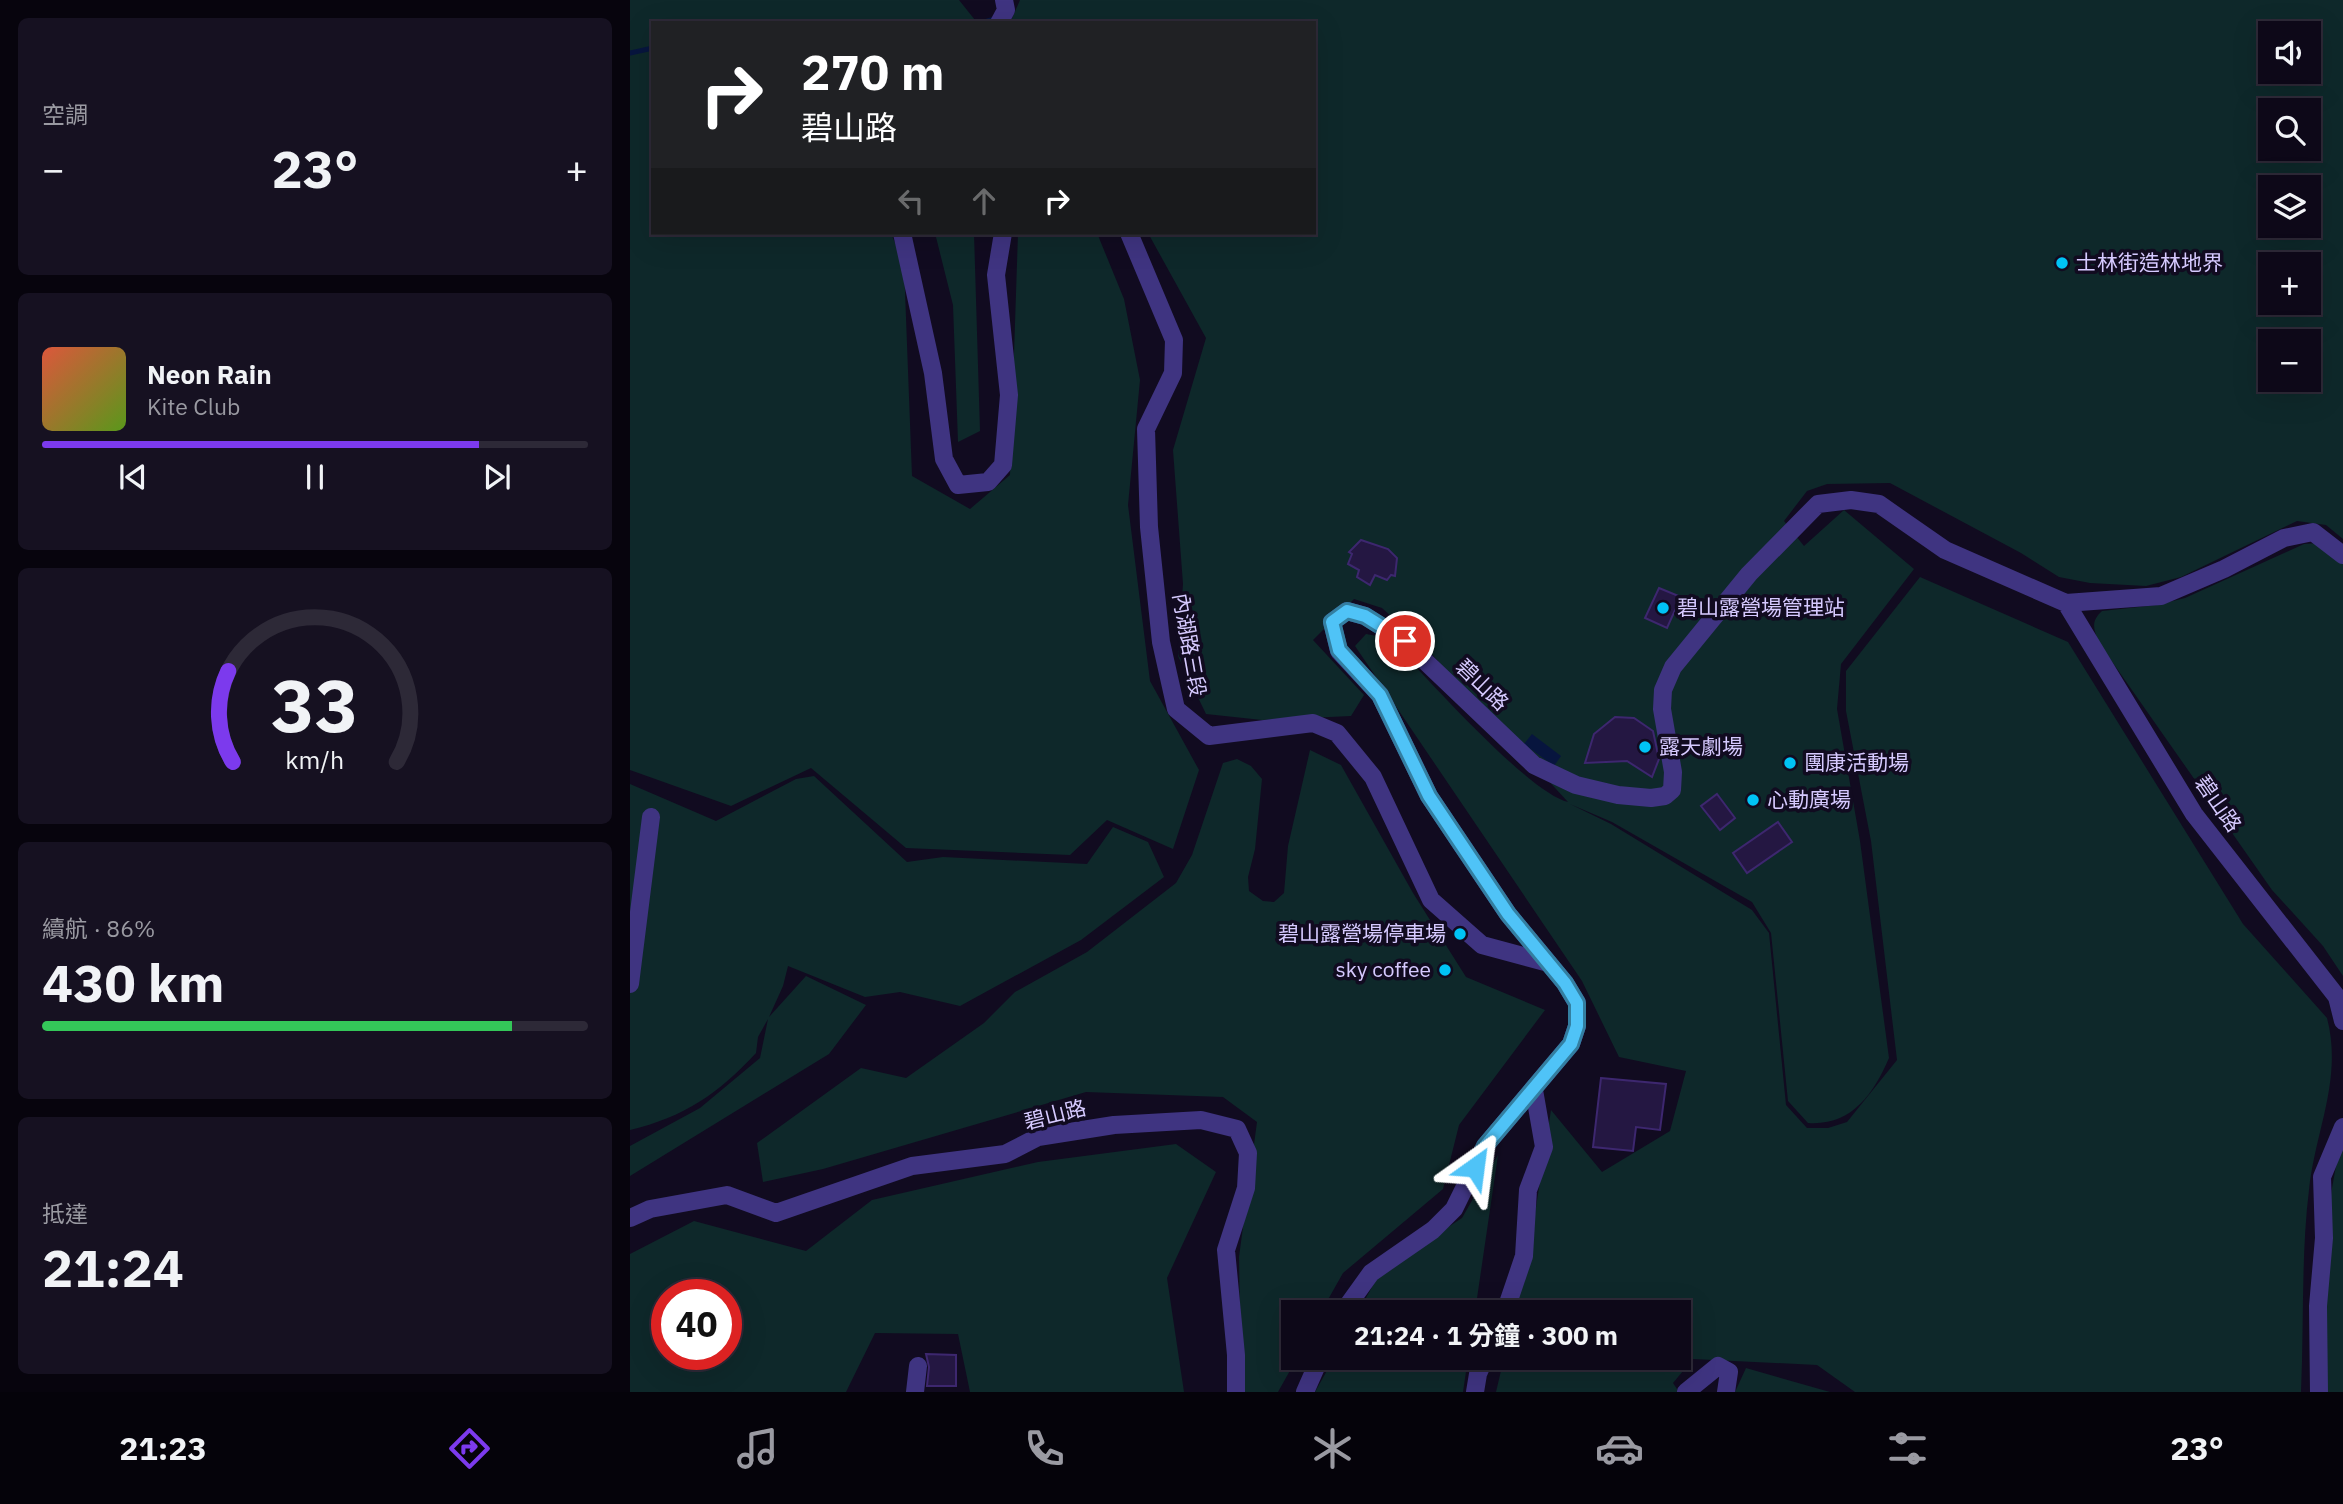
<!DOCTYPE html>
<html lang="zh-TW">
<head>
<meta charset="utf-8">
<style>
	:root { --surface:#0d0818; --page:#161121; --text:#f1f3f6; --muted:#9a9aa2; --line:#2d2937; --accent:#7c3aed }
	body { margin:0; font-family:"IBM Plex Sans","Noto Sans TC",sans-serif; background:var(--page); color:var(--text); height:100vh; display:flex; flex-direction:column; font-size:26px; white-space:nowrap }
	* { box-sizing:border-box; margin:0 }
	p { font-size:23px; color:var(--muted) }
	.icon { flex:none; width:38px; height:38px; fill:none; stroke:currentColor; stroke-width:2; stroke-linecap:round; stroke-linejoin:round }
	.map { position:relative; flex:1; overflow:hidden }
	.sheet { display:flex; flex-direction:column; gap:18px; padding:18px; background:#07040d; width:630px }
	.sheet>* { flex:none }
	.hud { position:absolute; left:21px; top:21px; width:665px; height:214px; border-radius:0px; box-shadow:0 7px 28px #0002,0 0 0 2px var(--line); background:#202124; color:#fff; overflow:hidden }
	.fabs { position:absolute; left:1628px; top:21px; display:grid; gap:14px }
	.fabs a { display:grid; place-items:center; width:63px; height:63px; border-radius:0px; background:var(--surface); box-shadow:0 7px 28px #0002,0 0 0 2px var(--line); font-size:35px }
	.speed { position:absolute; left:21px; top:1279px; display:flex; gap:14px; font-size:35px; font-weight:700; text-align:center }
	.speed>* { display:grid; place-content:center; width:91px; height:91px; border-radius:50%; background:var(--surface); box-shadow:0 7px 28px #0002,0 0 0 2px var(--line); line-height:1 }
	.speed .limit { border:10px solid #d22; background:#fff; color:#111 }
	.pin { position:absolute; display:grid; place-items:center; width:60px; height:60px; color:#fff; margin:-30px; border:4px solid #fff; border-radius:50%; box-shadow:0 2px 7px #0007 }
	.me { position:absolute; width:77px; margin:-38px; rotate:31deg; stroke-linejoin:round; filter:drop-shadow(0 0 5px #0008) }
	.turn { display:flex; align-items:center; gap:24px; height:147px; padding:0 35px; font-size:32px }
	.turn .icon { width:91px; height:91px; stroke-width:2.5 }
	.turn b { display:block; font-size:49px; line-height:60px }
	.lanes { display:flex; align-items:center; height:66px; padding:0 35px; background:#0003; justify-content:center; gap:35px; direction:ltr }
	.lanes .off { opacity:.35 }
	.big { font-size:52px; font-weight:700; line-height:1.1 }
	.sheet .widget { flex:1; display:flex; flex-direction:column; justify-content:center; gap:10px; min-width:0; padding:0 24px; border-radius:10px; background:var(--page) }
	.sheet .dial { align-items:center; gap:0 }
	.dial svg { height:182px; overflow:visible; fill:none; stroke:var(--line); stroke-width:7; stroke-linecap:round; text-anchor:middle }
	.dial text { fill:var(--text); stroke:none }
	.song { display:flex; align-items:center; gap:21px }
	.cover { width:84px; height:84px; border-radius:10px; background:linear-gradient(135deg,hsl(10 70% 55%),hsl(90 70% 35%)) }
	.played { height:7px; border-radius:4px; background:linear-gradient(90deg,var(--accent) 80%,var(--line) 80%) }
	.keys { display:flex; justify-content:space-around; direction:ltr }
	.heat { display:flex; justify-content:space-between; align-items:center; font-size:38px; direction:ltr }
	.charge { height:10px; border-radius:5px; background:linear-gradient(90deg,#34c759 86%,var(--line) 0) }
	.trip { position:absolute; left:651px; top:1300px; width:410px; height:70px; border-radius:0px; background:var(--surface); box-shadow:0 7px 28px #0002,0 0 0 2px var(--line); font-weight:700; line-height:70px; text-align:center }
	.tabs { display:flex; height:112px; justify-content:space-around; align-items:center; background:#05030a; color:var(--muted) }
	.tabs .icon { width:49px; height:49px }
	.tabs .on { color:var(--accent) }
	.tabs b { font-size:32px; color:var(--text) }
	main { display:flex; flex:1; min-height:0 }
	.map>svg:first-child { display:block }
	.green { fill:#0e282a; fill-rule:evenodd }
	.water { fill:#07153e }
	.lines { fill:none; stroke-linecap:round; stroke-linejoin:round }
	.stream { stroke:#07153e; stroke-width:5 }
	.building { fill:#241742; stroke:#3d276f; stroke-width:2 }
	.minor { stroke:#3f3481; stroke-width:18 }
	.route-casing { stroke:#337fa1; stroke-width:18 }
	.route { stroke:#4fc3f7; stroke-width:12 }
	.poi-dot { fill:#00c3f5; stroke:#110b20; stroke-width:2.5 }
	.labels { text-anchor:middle; stroke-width:7; stroke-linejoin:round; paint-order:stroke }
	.poi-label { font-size:21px; fill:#d6caff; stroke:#110b20; text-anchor:start }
	.street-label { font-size:21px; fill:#d6caff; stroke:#110b20 }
</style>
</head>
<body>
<main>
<section class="sheet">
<div class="widget"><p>空調</p>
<div class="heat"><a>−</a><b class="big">23°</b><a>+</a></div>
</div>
<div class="widget">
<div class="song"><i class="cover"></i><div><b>Neon Rain</b><p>Kite Club</p></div></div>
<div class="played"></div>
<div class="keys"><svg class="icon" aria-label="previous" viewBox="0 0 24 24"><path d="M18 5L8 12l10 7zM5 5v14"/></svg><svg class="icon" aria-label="pause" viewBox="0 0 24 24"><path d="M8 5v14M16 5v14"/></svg><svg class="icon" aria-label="next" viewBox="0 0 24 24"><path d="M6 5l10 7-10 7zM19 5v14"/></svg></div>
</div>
<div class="widget dial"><svg viewBox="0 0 100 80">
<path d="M14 69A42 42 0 1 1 86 69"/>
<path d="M14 69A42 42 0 0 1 12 29" stroke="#7c3aed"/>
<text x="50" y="56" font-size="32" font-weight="700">33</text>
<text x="50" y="72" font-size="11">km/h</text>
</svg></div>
<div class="widget"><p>續航 · 86%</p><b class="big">430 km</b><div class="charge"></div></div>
<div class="widget"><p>抵達</p><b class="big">21:24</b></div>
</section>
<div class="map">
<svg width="1713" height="1392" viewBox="0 0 1713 1392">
	<rect width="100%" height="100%" fill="#110b20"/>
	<path class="green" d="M0,0H329L345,20L341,23H23V233H261L274,265L282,476L340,509L380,475L388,233H467L494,299L510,380L498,505L520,681L569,770L543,849L477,820L440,855L276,848L181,768L101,806L0,770Z
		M390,0H1713V539L1696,525L1667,521L1551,577L1516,586L1460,583L1429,577L1391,553L1260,483L1197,484L1177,491L1154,521L1174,546L1214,510L1284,569L1211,664L1207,709L1230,841L1259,1058C1243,1095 1221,1126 1178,1123L1158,1101L1141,933L1122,902L982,822L940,804L981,824L1122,910L1139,933L1156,1105L1177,1128H1198L1217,1122L1267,1060L1241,841L1216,711V671L1290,577L1438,642L1613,924L1697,1018C1713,1079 1685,1131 1679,1190C1671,1255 1674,1326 1671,1392H1225L1187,1365L1063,1359L1043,1383L1049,1392H866L874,1358H1048V1312H885L900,1246L921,1110L972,1172L1040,1131L1056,1071L989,1057L952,981L725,646L736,634L758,638C794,674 897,792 938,802L797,649L752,608L724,599L683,640L734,695L721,716L632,720L576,714L548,656L553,584L543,450L576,338L518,233H684V23H380ZM1640,33H1678V72H1640ZM1640,110H1678V149H1640ZM1640,187H1678V226H1640ZM1640,264H1678V303H1640ZM1640,341H1678V380H1640Z
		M305,233H344L350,431L328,442L323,305Z
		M1689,543L1713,564V976L1693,946L1642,890L1469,643C1464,629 1460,622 1472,611L1527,605L1555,598L1674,544Z
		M680,750L711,765L783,893L836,977L915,1010L829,1125L813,1189L713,1273L691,1312H663V1358H667L648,1392H611L609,1257L627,1122L593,1097L456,1092L193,1169L133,1182L127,1143L231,1068L276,1078L354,1023L385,992L457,952L546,883L562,855L593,763L607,759L621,766L632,779L625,849L618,877L619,891L633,901L644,902L654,893L658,846Z
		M184,776L277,862L313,857L457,864L483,827L518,842L534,877L451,940L330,1006L270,992L235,997L158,966L153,986L139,1017L176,976L236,1005L199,1054L0,1176V1146L70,1108L130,1058L138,1019L128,1037L126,1053C88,1094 54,1117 0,1130V784L86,821L166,779Z
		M1713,1140V1392H1697C1694,1316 1690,1213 1713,1140Z
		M546,1144L586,1172L537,1278L554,1392H340L328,1334L245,1333L216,1392H0V1254L64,1221L176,1251L242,1200L408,1162ZM96,1295V1354H37V1295Z
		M868,1155L845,1312H728L751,1271L832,1218Z
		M704,1358H838L833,1392H685Z
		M1116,1368L1200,1392H1105Z"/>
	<path class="water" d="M902,734L931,756L924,766L894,744Z"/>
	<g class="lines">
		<path class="stream" d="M351,23L364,19
			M0,53L23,48"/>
	</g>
	<path class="building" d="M731,540L758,549L767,558L765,576L761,575L757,580L745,575L740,585L727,577L729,570L718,564L722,554L719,552Z
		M1029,588L1051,597L1037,628L1015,618Z
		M985,717L1004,718L1023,731L1029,759L1022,777L997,761L955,763L964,734Z
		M1087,794L1105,818L1090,830L1071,806Z
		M1148,822L1162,842L1117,873L1103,853Z
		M971,1078L1036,1084L1030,1130L1006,1127L1003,1151L963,1147Z
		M296,1354L326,1355V1386H297L299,1367Z"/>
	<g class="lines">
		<path class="minor" d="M369,23L376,10L374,0
			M272,233L303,373L314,459L328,485L358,482L373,465L379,395L366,275L373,233
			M499,233L544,340L543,373L516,429L519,527L531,642L546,709L579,736L683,723L707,733L743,777L801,900L852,945L915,962
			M1436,603L1564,814L1707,997L1713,1021
			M0,984L21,817
			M0,1218L20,1209L97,1195L146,1213L282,1166L375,1154L408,1137L484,1125L571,1120L607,1129L618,1153L616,1188L596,1250L606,1355V1392
			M713,1312L741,1273L803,1230L824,1209L855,1146L941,1044L947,1026V1003L935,983L878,914L799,796L750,695L709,651L702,622L717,611L735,616L774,641L904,765L946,785L988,795L1021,798L1035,796L1042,790L1043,772L1032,709L1033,690L1043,667L1119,574L1188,504L1221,500L1249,504L1315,550L1436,603L1531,596L1594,569L1654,538L1683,532L1713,555
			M875,1312L894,1256L898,1190L914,1147L904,1090
			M285,1392L288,1366
			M675,1392L690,1358
			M845,1392L848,1374L855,1358
			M1056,1392L1088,1366L1099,1372L1096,1392
			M1689,1392L1688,1306L1694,1238L1692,1177L1713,1127"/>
	</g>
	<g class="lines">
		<defs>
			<path id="route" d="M775,641L735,616L717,611L702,622L709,650L750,695L799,796L878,914L935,983L947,1003V1026L941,1044L855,1146L845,1167"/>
		</defs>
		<use href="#route" class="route-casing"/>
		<use href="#route" class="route"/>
	</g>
	<g class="poi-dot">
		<circle cx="1432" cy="263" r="7"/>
		<circle cx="1033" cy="608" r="7"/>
		<circle cx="1015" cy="747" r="7"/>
		<circle cx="1160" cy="763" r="7"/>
		<circle cx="1123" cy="800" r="7"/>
		<circle cx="830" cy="934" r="7"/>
		<circle cx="815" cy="970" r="7"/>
	</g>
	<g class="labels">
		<g class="poi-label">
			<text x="1446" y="270">士林街造林地界</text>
			<text x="1047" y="615">碧山露營場管理站</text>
			<text x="1029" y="754">露天劇場</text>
			<text x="1174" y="770">團康活動場</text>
			<text x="1137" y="807">心動廣場</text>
			<text x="816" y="941" text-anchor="end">碧山露營場停車場</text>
			<text x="801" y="977" text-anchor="end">sky coffee</text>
		</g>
		<g class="street-label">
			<text transform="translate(559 645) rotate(80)" y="7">內湖路三段</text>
			<text transform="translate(852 685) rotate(44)" y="7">碧山路</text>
			<text transform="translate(1588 804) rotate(55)" y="7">碧山路</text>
			<text transform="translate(425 1115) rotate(-14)" y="7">碧山路</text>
		</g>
	</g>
</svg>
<div class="fabs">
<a><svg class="icon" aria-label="sound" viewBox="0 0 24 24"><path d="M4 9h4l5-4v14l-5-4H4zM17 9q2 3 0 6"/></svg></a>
<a><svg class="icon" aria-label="search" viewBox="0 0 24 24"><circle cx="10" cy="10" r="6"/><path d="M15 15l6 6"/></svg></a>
<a><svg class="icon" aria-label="layers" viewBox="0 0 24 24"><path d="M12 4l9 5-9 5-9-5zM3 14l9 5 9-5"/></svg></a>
<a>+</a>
<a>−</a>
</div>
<div class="speed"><div class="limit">40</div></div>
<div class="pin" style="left:775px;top:641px;background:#d93025"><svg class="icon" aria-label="arrive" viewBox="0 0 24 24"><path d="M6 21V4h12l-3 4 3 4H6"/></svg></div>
<svg class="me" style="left:845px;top:1167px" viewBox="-20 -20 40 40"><path d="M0-17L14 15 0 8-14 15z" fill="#4fc3f7" stroke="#fff" stroke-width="4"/></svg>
<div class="trip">21:24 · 1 分鐘 · 300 m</div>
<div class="hud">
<div class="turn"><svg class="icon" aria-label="right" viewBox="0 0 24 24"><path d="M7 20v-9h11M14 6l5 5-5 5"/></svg><div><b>270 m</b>碧山路</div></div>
<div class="lanes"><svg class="icon off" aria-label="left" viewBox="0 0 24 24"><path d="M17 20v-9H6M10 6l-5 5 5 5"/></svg><svg class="icon off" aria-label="ahead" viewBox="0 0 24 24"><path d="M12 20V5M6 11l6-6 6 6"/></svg><svg class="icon" aria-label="right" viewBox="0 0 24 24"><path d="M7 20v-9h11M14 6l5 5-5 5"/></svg></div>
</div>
</div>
</main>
<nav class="tabs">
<b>21:23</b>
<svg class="icon on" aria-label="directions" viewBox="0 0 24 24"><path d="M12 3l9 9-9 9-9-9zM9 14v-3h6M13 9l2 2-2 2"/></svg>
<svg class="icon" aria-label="music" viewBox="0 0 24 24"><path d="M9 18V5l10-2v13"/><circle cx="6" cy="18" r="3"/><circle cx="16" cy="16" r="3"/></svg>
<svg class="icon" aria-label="phone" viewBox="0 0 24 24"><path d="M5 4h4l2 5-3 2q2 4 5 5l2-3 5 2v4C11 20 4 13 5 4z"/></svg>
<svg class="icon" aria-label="climate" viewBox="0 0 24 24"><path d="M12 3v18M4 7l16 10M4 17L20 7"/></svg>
<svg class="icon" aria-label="car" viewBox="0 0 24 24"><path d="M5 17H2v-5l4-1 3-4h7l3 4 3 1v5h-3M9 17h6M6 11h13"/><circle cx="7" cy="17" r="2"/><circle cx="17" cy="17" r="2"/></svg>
<svg class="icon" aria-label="filters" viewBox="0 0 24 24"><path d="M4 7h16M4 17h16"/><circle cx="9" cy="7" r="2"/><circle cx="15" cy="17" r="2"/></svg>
<b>23°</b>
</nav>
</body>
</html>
